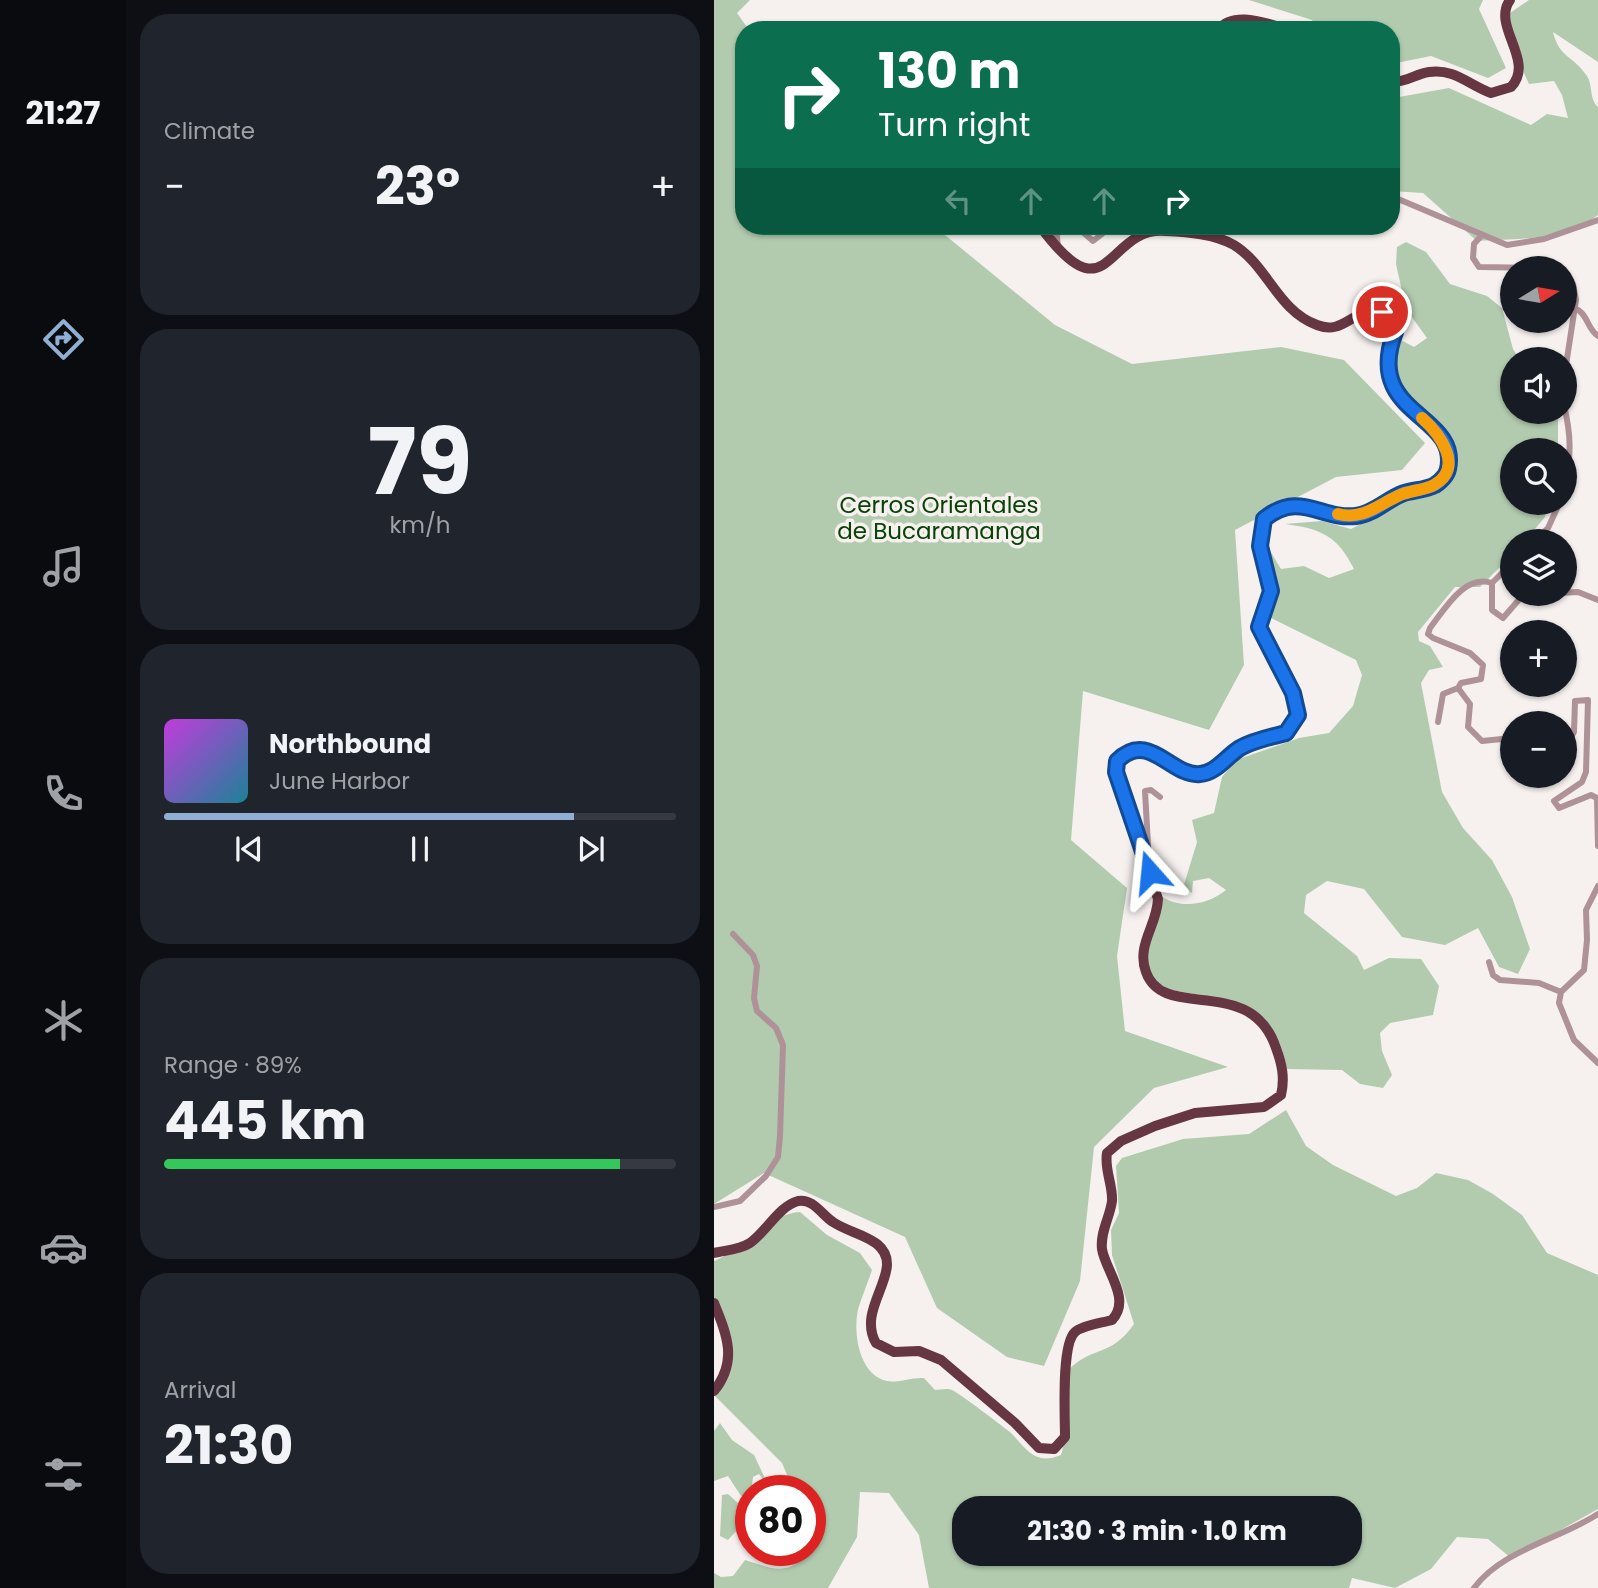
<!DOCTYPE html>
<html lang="en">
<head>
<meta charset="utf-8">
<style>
	:root { --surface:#171b24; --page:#20242c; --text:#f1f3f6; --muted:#9ea1a6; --line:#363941; --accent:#8fafd4 }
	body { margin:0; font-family:Poppins,sans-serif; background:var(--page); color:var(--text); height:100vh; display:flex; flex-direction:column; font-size:26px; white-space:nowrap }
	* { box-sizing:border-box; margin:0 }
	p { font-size:23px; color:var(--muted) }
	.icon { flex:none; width:38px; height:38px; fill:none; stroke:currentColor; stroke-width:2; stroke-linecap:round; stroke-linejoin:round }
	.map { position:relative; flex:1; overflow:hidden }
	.details { display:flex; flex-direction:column; gap:14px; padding:14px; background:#0d0f14; width:588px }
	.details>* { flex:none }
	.banner { position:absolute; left:21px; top:21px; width:665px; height:214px; border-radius:28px; box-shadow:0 2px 5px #0004; background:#0b6e4f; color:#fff; overflow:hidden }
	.needle { width:46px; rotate:79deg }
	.fabs { position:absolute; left:786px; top:256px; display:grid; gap:14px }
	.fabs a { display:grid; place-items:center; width:77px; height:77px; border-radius:50%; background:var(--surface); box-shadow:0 2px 5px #0004; font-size:35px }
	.speed { position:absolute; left:21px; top:1475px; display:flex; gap:14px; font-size:35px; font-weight:700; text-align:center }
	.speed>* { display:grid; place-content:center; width:91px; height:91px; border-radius:50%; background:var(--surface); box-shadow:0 2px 5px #0004; line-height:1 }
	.speed .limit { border:10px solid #d22; background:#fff; color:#111 }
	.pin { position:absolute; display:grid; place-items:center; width:60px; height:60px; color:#fff; margin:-30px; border:4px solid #fff; border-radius:50%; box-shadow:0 2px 7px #0007 }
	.me { position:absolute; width:77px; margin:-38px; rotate:342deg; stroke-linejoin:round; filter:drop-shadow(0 0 5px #0008) }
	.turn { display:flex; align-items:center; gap:24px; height:147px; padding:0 28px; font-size:32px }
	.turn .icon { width:91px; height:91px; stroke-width:2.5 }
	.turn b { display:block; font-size:49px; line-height:60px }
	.lanes { display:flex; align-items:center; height:66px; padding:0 28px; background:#0003; justify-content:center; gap:35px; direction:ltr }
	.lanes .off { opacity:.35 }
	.big { font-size:52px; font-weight:700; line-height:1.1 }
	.details .card { flex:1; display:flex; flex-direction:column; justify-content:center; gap:10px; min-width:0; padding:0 24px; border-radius:28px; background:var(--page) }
	.details .dial { align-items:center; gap:0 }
	.dial b { font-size:91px; line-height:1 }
	.song { display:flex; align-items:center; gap:21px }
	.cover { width:84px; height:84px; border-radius:10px; background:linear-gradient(135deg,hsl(290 70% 55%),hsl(190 70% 35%)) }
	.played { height:7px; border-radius:4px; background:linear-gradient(90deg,var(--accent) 80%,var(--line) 80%) }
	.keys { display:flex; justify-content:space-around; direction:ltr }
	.heat { display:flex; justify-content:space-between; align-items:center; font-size:38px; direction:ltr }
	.charge { height:10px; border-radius:5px; background:linear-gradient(90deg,#34c759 89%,var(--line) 0) }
	.trip { position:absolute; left:238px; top:1496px; width:410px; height:70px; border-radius:28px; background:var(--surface); box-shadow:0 2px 5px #0004; font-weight:700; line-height:70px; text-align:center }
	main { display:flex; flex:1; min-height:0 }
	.tab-bar { display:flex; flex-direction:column; width:126px; justify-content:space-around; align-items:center; background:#090b0e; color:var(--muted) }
	.tab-bar .icon { width:49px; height:49px }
	.tab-bar .current { color:var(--accent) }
	.tab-bar b { font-size:32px; color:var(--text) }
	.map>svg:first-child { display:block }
	.green { fill:#b2cbaf; fill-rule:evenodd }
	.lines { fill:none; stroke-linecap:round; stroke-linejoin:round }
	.minor { stroke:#ae9298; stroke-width:6 }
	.trunk { stroke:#663642; stroke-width:10 }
	.route-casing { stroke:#114b97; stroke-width:18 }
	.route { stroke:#1a73e8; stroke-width:12 }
	.slow { stroke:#f59e0b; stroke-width:12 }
	.labels { text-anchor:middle; stroke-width:7; stroke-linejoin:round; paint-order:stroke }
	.park-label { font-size:23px; fill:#094307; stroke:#f6f1ef }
</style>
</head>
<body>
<main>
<nav class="tab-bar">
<b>21:27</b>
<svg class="icon current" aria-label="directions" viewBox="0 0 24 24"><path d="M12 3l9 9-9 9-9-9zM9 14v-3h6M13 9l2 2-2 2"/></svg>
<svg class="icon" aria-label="music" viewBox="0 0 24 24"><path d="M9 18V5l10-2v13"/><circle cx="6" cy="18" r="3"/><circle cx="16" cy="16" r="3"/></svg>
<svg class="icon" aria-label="phone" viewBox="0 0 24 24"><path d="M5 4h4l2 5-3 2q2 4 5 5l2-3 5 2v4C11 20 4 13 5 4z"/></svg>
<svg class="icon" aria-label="climate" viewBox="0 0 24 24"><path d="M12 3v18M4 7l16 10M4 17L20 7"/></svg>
<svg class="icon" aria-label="car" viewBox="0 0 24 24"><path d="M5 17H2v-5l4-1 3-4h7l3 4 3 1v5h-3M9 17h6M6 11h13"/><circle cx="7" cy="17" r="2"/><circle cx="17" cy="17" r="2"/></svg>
<svg class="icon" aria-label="filters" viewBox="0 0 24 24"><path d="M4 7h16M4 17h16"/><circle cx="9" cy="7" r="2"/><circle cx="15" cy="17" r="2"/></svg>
</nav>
<section class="details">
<div class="card"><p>Climate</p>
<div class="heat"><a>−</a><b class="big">23°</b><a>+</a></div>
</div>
<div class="card dial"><b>79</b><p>km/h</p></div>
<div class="card">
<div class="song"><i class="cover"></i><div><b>Northbound</b><p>June Harbor</p></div></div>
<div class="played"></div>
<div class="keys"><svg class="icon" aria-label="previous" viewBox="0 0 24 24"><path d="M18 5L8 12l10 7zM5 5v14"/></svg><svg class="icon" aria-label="pause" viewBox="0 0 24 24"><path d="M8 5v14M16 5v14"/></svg><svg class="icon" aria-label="next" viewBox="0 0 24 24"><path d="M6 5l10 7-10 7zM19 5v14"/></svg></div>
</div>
<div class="card"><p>Range · 89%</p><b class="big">445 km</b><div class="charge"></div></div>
<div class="card"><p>Arrival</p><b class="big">21:30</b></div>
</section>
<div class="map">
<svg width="884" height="1588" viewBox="0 0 884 1588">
	<rect width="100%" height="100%" fill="#f6f1ef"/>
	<path class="green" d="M0,0H36L23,13L35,30H30V226H220L341,325L418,364L567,347L630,360L711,443L688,470L622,477L521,530L530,665L495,730L369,691L357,840L413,888L403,956L411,1031L514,1067L440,1088L380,1147L366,1281L330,1366L293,1357L223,1308L191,1237L50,1173L0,1204Z
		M535,0H769L765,9L792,68L774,78L717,56L677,64V30H604L598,20Z
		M815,0H884V62L839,32C846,59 858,54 873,76C879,85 875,99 884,107V215C849,242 805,238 763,241L709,193L677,191V93L685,97L735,88L817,125L833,114L854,118L848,95L840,81L815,84L794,39L796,13Z
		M692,242L712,252L736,284L773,296L788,308L799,349L805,359H798V411H844V450H798V502H834L831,517L811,541H798V555L766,587H741L704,632L705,641L716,646L729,667L715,670L707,683L728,792L749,828L778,860L798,897L816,949L804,974L785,967L764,928L731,945L688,937L650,889L613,881L592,895L590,913L643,956L650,970L675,958L707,959L725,986L719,1015L676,1023L666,1033L668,1051L678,1075L669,1088L646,1084L628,1070L573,1069C562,1013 534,1002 480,994C460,990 451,992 436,977L433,940L446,895C465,910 494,905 512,890L495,878L479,881L478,893L469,888L483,842L478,820L500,813L508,777L522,760L585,738L615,733L639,706L648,675L642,660L555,617L564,586L547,556L555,549L567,569L590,566L615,578L640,569C623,535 607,529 571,524L608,521L637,529L687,503L731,489L741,473L740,448L698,406L674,368L683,338L700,347L713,338L692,309L682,264L683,247Z
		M572,1110L592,1146L619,1165L682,1196L703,1188L722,1173L754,1180L779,1194L808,1215L833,1253L884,1275V1509L797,1558L774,1539L743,1537L717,1569L681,1588L638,1578L635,1588H215L205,1535L175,1493L146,1492L143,1537L114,1588H0V1573L7,1577L19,1576L31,1560C51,1566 71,1577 89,1558C92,1555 93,1552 96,1550V1524L102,1511L96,1509V1491H80L68,1463L0,1395L14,1378L8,1333L0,1309V1261C30,1249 53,1214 86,1212L113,1235L146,1253L158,1270C154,1282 149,1294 145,1306C138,1329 144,1375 173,1381C185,1383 198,1377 210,1378L221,1390C225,1390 233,1388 238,1390C242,1391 293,1429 297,1433C313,1449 320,1466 347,1455L351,1440L355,1369C381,1345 397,1357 420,1324L398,1255L397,1230L405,1213L402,1166L408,1158L469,1139L535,1134ZM250,1508H635V1554H250Z
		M6,1423L18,1440L40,1455L57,1491L45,1474L39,1477L37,1494L27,1496L14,1476L0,1481V1431Z
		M14,1494L24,1503L21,1515L24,1529L14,1540L6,1536L8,1495Z"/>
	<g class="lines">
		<path class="minor" d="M677,196L793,245L830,239L884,220
			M342,226L344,247
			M362,226L379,241L388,234L384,226
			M767,236L760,244L759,258L765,267L821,268
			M850,276L859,284L862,300L850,378
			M860,308C874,313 873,329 884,336
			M850,405C857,435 858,456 850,486
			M821,541L834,528L846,502
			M778,583L798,563
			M724,722L729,694L744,688
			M798,738L768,741L754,727L756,704L744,688L747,683L767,679L769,665L756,653L719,638L714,634L716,628C731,609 750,574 778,583V610L789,618L809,595L864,592L884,600
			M850,749L860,732L861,701L874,700L872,772L868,782L840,801L845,808L877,795L883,798L884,846
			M435,863L431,791L437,790L446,797
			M884,886L872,910L873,940L870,970L847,992L845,1003L860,1040L884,1063
			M775,962L779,975L786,980L825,983L847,992
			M0,1207L26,1201L52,1176L64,1157L66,1136L69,1045L62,1028L43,1011L40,998L43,966L39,955L19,934
			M760,1588C788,1550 846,1539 884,1514"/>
		<path class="trunk" d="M504,30C521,9 555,25 577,30
			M677,82C692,83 701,74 715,72C740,68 755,85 777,93L797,87C822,61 777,26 796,0
			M0,1253C12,1250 25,1250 36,1243C52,1232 65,1206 84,1201C99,1198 108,1215 119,1222C132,1231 150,1234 163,1244C194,1269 141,1307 162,1343L180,1352L205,1351L227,1360L301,1423L325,1448L340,1449L351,1437C351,1417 347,1344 361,1332C369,1325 388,1323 398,1320C418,1299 391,1270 388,1249C386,1232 396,1217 398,1201C399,1185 390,1169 393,1153L407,1141L441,1126L481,1113L550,1107L567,1095C571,1078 568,1064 562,1048C537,973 449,1022 432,972C422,945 443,926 444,899L401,766L408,756C449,740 455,776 484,775C504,774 518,751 535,744C547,739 560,737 572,733L584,715L583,704L545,627L557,591L546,546L550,519C586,490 607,520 642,516C660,514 673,499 690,493C700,490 712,490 721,485C726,482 733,475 734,469C746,413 648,415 681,332L668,312C637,307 631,336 603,325C563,310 554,266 520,245C501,234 473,232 452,231C392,225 396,322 326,226
			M0,1303C13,1335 24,1361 0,1391"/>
	</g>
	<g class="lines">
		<defs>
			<path id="route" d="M436,872L402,772L403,761C435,729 457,777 486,774C502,773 513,756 526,748C540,740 557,737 572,733L584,715L579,693L545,627L557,591L546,546L550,519C586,490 607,520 642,516C660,514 673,499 690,493C700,490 712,490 721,485C726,482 733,475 734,469C746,413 649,416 681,332L668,312"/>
		</defs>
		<use href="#route" class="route-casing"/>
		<use href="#route" class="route"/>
		<path class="slow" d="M624,514C649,520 662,506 684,496C695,490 709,491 720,485C751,468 726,434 708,418"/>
	</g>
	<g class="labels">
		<g class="park-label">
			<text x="225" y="513">Cerros Orientales<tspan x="225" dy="26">de Bucaramanga</tspan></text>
		</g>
	</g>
</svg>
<div class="fabs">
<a><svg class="needle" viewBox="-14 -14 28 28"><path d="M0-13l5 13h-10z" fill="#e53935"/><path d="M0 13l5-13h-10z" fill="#9ea1a6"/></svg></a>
<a><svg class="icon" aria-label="sound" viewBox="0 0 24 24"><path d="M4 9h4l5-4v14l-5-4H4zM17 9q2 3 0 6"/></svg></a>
<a><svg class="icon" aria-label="search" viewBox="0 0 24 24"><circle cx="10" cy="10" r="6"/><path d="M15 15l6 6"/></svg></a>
<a><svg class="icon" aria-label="layers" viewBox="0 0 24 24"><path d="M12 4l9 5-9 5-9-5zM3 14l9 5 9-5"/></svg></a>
<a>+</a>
<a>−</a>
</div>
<div class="speed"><div class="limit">80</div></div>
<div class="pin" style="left:668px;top:312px;background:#d93025"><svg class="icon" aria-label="arrive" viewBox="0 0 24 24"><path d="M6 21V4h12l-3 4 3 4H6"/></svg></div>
<svg class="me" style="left:436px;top:872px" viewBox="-20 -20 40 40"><path d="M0-17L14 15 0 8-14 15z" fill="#1a73e8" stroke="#fff" stroke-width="4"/></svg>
<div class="trip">21:30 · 3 min · 1.0 km</div>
<div class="banner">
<div class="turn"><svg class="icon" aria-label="right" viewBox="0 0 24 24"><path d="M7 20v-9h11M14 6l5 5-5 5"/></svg><div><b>130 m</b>Turn right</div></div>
<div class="lanes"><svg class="icon off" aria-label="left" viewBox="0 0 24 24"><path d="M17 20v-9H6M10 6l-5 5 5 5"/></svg><svg class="icon off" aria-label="ahead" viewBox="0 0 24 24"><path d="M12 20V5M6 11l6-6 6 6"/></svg><svg class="icon off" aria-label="ahead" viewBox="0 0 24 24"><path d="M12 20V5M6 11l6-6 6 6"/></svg><svg class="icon" aria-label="right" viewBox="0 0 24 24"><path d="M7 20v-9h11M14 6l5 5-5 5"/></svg></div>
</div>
</div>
</main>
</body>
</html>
